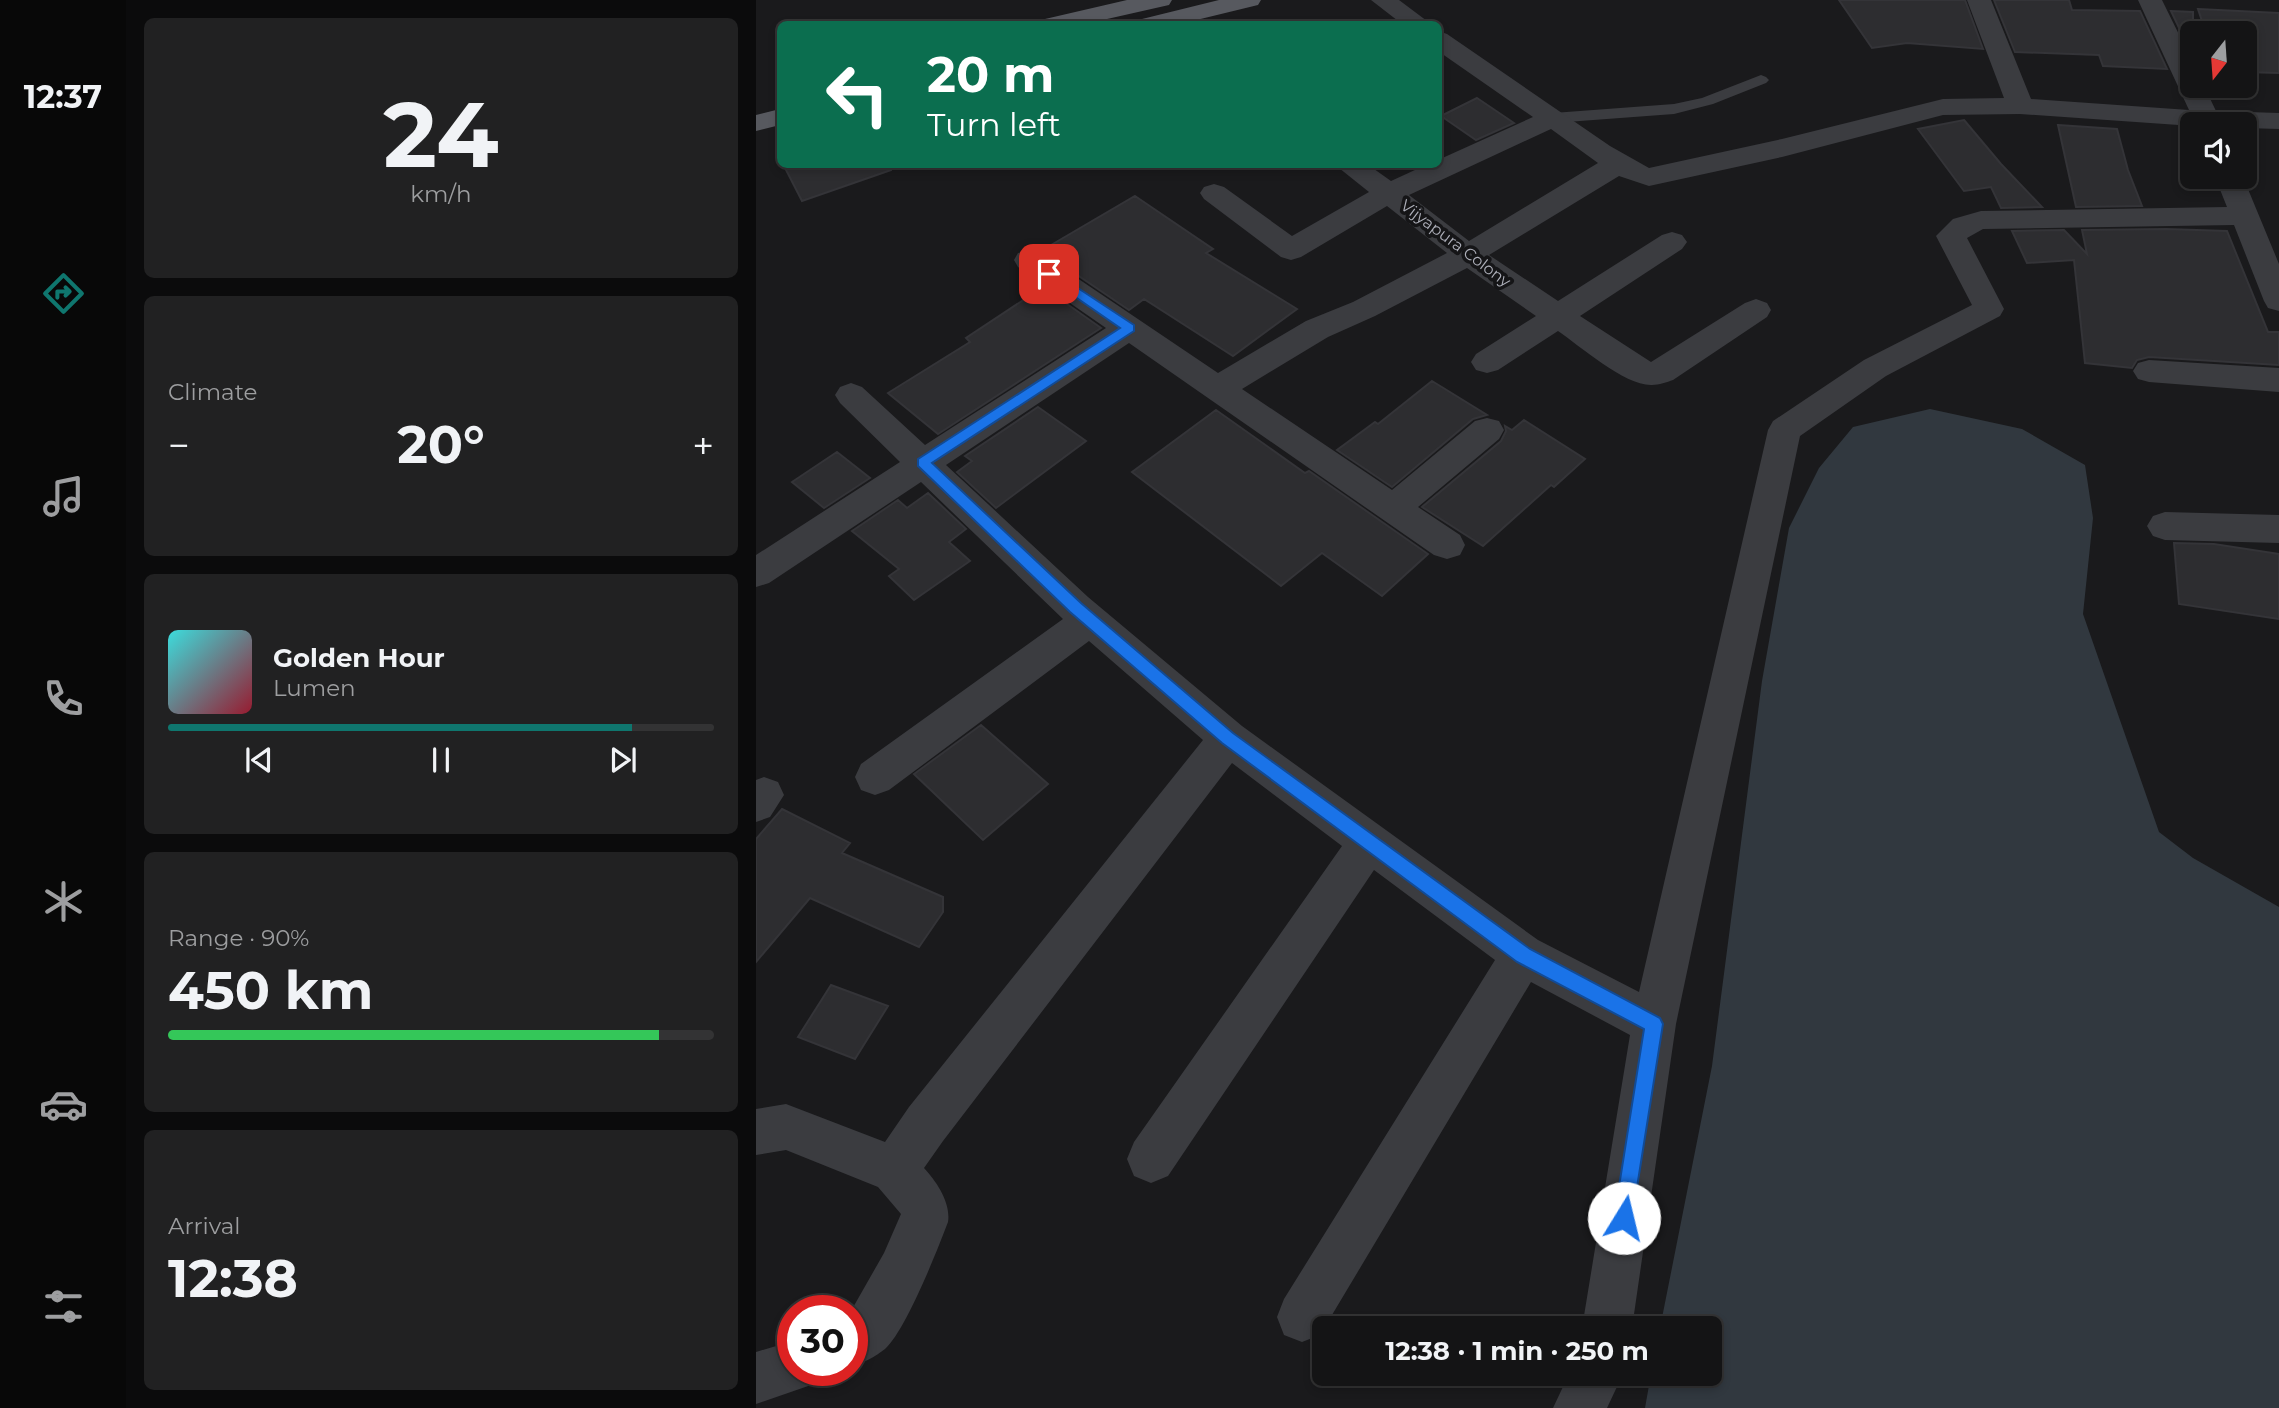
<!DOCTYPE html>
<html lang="en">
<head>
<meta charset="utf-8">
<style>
	:root { --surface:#141415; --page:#212122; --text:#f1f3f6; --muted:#9d9ea0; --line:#333334; --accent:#0f766e }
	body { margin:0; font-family:Montserrat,sans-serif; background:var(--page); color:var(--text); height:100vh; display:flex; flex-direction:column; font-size:26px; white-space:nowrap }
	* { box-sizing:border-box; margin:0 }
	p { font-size:23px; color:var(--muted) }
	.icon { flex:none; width:38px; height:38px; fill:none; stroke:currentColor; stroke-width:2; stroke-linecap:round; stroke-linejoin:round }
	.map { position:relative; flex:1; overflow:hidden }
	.sheet { display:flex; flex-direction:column; gap:18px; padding:18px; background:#0b0b0c; width:630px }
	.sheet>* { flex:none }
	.banner { position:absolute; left:21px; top:21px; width:665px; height:147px; border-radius:10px; box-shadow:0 4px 10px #0003,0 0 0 2px var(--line); background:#0b6e4f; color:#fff; overflow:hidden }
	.needle { width:46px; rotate:197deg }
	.controls { position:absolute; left:1424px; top:21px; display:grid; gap:14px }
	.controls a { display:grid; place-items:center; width:77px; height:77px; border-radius:10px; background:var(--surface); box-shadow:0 4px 10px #0003,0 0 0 2px var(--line); font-size:35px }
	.speed { position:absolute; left:21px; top:1295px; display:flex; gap:14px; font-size:35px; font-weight:700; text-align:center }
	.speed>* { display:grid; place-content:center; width:91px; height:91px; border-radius:50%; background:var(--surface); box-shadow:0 4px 10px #0003,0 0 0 2px var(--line); line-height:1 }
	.speed .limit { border:10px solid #d22; background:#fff; color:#111 }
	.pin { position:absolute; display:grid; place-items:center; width:60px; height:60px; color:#fff; margin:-30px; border-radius:14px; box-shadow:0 4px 10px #0006 }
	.me { position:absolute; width:77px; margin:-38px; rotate:9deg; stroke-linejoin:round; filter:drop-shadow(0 0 5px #0008) }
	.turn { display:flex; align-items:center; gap:24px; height:147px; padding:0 35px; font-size:32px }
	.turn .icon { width:91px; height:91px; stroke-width:2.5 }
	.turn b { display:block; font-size:49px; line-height:60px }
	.big { font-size:52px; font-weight:700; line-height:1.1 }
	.sheet .card { flex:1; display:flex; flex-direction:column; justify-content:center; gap:10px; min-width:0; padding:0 24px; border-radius:10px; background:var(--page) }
	.sheet .dial { align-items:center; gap:0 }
	.dial b { font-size:91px; line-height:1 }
	.song { display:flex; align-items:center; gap:21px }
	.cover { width:84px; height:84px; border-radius:10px; background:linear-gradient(135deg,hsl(180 70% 55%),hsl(350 70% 35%)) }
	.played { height:7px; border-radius:4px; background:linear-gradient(90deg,var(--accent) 85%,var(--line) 85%) }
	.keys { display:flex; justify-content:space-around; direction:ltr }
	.heat { display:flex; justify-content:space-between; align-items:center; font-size:38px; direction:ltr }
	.charge { height:10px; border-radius:5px; background:linear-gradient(90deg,#34c759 90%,var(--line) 0) }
	.trip { position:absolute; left:556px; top:1316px; width:410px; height:70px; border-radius:10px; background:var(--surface); box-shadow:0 4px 10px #0003,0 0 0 2px var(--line); font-weight:700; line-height:70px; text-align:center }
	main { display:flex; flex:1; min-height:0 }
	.dock { display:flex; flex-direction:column; width:126px; justify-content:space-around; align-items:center; background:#080808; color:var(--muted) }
	.dock .icon { width:49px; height:49px }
	.dock .selected { color:var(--accent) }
	.dock b { font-size:32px; color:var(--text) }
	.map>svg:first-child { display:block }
	.water { fill:#31383f }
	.building { fill:#2d2d30; stroke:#343438; stroke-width:2 }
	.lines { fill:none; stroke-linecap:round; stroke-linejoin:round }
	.lane { fill:#3b3c40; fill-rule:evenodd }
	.street { fill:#3b3c40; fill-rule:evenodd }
	.primary { fill:#57595f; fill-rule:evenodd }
	.route { fill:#1a73e8; stroke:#114b97; stroke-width:2 }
	.labels { text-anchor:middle; stroke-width:7; stroke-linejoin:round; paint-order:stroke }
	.far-street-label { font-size:16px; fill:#aeb0ba; stroke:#151517 }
</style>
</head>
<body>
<main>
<nav class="dock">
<b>12:37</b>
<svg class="icon selected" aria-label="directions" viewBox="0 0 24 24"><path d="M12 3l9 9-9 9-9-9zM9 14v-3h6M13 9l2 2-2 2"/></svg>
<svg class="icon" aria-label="music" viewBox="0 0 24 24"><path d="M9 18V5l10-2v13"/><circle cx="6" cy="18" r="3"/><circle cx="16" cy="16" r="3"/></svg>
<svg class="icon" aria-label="phone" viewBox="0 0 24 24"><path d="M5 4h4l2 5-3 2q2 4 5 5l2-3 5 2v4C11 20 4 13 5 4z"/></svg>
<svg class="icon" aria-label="climate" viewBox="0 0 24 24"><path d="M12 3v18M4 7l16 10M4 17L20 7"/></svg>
<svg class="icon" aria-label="car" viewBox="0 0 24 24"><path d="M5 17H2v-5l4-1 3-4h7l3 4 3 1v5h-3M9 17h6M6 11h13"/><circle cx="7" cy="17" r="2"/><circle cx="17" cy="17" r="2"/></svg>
<svg class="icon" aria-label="filters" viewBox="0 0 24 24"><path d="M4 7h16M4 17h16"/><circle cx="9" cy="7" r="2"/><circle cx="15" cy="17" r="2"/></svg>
</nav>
<section class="sheet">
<div class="card dial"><b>24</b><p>km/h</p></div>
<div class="card"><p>Climate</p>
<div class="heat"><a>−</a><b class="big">20°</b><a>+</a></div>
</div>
<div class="card">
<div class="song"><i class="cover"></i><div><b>Golden Hour</b><p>Lumen</p></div></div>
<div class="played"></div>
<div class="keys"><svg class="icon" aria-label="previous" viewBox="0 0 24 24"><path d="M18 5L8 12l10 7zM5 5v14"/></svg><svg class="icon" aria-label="pause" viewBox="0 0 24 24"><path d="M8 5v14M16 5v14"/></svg><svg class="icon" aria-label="next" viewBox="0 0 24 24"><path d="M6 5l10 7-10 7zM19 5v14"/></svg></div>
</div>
<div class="card"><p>Range · 90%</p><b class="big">450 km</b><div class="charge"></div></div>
<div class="card"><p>Arrival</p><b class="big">12:38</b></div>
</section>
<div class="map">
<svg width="1523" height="1408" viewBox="0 0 1523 1408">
	<rect width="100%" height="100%" fill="#1a1a1c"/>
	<path class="water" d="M1174,409L1266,429L1329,465L1337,518L1327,614L1403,832L1437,858L1523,907V1408H889L895,1374H954V1328H904L956,1066L1006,681L1033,528L1063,468L1097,427Z"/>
	<path class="building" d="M1083,0H1209L1227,49L1151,43L1116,48Z
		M1238,0H1313L1316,10L1384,11L1411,69L1347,66L1343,55L1259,52Z
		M1442,9L1523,13V73L1489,72V33H1450Z
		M1415,11L1437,12V57Z
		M721,98L758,123L720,140L685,116Z
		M1208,120L1245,164L1286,207L1245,208L1235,187L1208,191L1162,129Z
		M1302,125L1361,129L1372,170L1386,206L1320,207Z
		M27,164H134L135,170L46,201Z
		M379,196L457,249L450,253L541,309L477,356L388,299L373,310L314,270L317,267L290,248Z
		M1410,229L1471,231L1512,332H1523V365L1393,357L1381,360L1376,368L1329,363L1318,260L1271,263L1256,231L1308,230L1331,254L1326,230Z
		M287,287L345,328L182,434L132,393L214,342L210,338Z
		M676,381L731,415L717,419L636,487L581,450L619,422L622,424Z
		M282,407L330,441L240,508L201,472L216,461L209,456Z
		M460,410L549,473L553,471L672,554L626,596L566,553L525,586L376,472Z
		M768,420L829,459L798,487L795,485L727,546L666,507L745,441L750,431L749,426L756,430Z
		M81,452L114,478L68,508L36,482Z
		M172,493L210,529L193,542L214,561L158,600L133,576L143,569L96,531L142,500L151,508Z
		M1418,543L1458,544L1523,554V619L1423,604Z
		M225,725L292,784L227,840L158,774Z
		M26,809L94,843L86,853L187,897V912L163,947L54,898L0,962V839Z
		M75,985L132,1006L99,1059L42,1037Z"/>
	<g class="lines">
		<path class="lane" d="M1005,75L1010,77L1013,80L1010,83L957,104L918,114L797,123L789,118L797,113L918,104L946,98Z"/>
		<path class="street" d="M615,0H643L675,24H646Z
			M1211,0H1235L1275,99L1433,110L1382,0H1406L1437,63V86H1448L1460,111L1523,113V129L1489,128V124L1437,126L1264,114L1187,115L1026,157L893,186L863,176L733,255L802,301L906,235L916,232L926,235L931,242L926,249L824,316L895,362L989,303L1000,299L1011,303L1015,310L1011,317L917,380C911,382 903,385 896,385C869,386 824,346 802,331L742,370L731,373L720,370L715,362L720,354L780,316L711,268L619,316L572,337L486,389L636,490L719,421L731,418L743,421L748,430L743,439L662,507L704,535L709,545L704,555L691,559L678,555L373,343L190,465L332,597L486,726L782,940L883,992L1012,430L1017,421L1108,360L1216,305L1180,236L1197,219L1225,211L1471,207L1459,177H1487L1523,264V311L1512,308L1508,301L1478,225L1227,229L1211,238L1248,309L1244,316L1130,376L1044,436L920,1024L876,1328H826L874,1035L775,982L564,1335L546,1342L528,1335L521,1317L528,1299L739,960L618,870L412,1176L395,1183L378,1176L371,1159L378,1142L586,846L476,763L187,1141L168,1168C181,1182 195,1203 192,1222C181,1251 150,1330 129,1349C119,1357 108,1362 96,1367L95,1311L128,1253L145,1214L122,1187L30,1150L0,1155V1109L30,1104L129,1142L153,1107L447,740L333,641L133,790L119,795L105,790L99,777L105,764L307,619L165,482L13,583L0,587V555L144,462L84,403L79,395L84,387L95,383L106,387L169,445L350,328L262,267L258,260L262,253L273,250L284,253L462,373L550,321L597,302L691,253L631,206L545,257L535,260L525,257L448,199L444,193L448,187L458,184L468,187L536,236L613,192L578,164H611L635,181L672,164H682V160L777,117L682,51V31L691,34L854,146L893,168L1026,139L1187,99L1248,98ZM795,129L842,163L713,241L653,195Z
			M1393,360L1523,368V392L1393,382L1382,379L1377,371L1382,363Z
			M1409,512L1523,515V543L1409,540L1397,536L1391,526L1397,516Z
			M8,777L22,782L28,795L14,817L0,822V780Z
			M37,1341V1370H61L55,1385L0,1404V1352Z
			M813,1374H867L851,1408H797Z"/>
		<path class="primary" d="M371,0H416L413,5L329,24H285L289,19Z
			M463,0H505L502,5L424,24H382L386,19Z
			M24,109V125L0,131V115Z"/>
	</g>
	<path class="route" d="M293,269L378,325V331L176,463L325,603L477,733L774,949L904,1018L907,1024L875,1225L868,1228L861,1225L858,1218L888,1029L761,962L466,743L314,612L162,466V459L364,328L289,276L287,274Z"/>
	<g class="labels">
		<g class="far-street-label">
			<text transform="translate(700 243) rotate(37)" y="6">Vijyapura Colony</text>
		</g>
	</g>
</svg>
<div class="controls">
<a><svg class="needle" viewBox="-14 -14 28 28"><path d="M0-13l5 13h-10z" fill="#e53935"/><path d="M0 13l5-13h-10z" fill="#9d9ea0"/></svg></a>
<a><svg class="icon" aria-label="sound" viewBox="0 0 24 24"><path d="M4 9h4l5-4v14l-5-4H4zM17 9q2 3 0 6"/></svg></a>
</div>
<div class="speed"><div class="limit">30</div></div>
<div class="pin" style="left:293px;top:274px;background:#d93025"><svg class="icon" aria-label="arrive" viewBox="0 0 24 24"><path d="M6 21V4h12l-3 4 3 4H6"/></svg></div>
<svg class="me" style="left:868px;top:1218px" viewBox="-20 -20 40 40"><circle r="19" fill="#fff"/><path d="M0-13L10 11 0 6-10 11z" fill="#1a73e8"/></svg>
<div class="trip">12:38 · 1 min · 250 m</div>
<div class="banner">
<div class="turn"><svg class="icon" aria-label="left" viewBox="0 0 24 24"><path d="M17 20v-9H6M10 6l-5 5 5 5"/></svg><div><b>20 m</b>Turn left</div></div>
</div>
</div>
</main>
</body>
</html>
